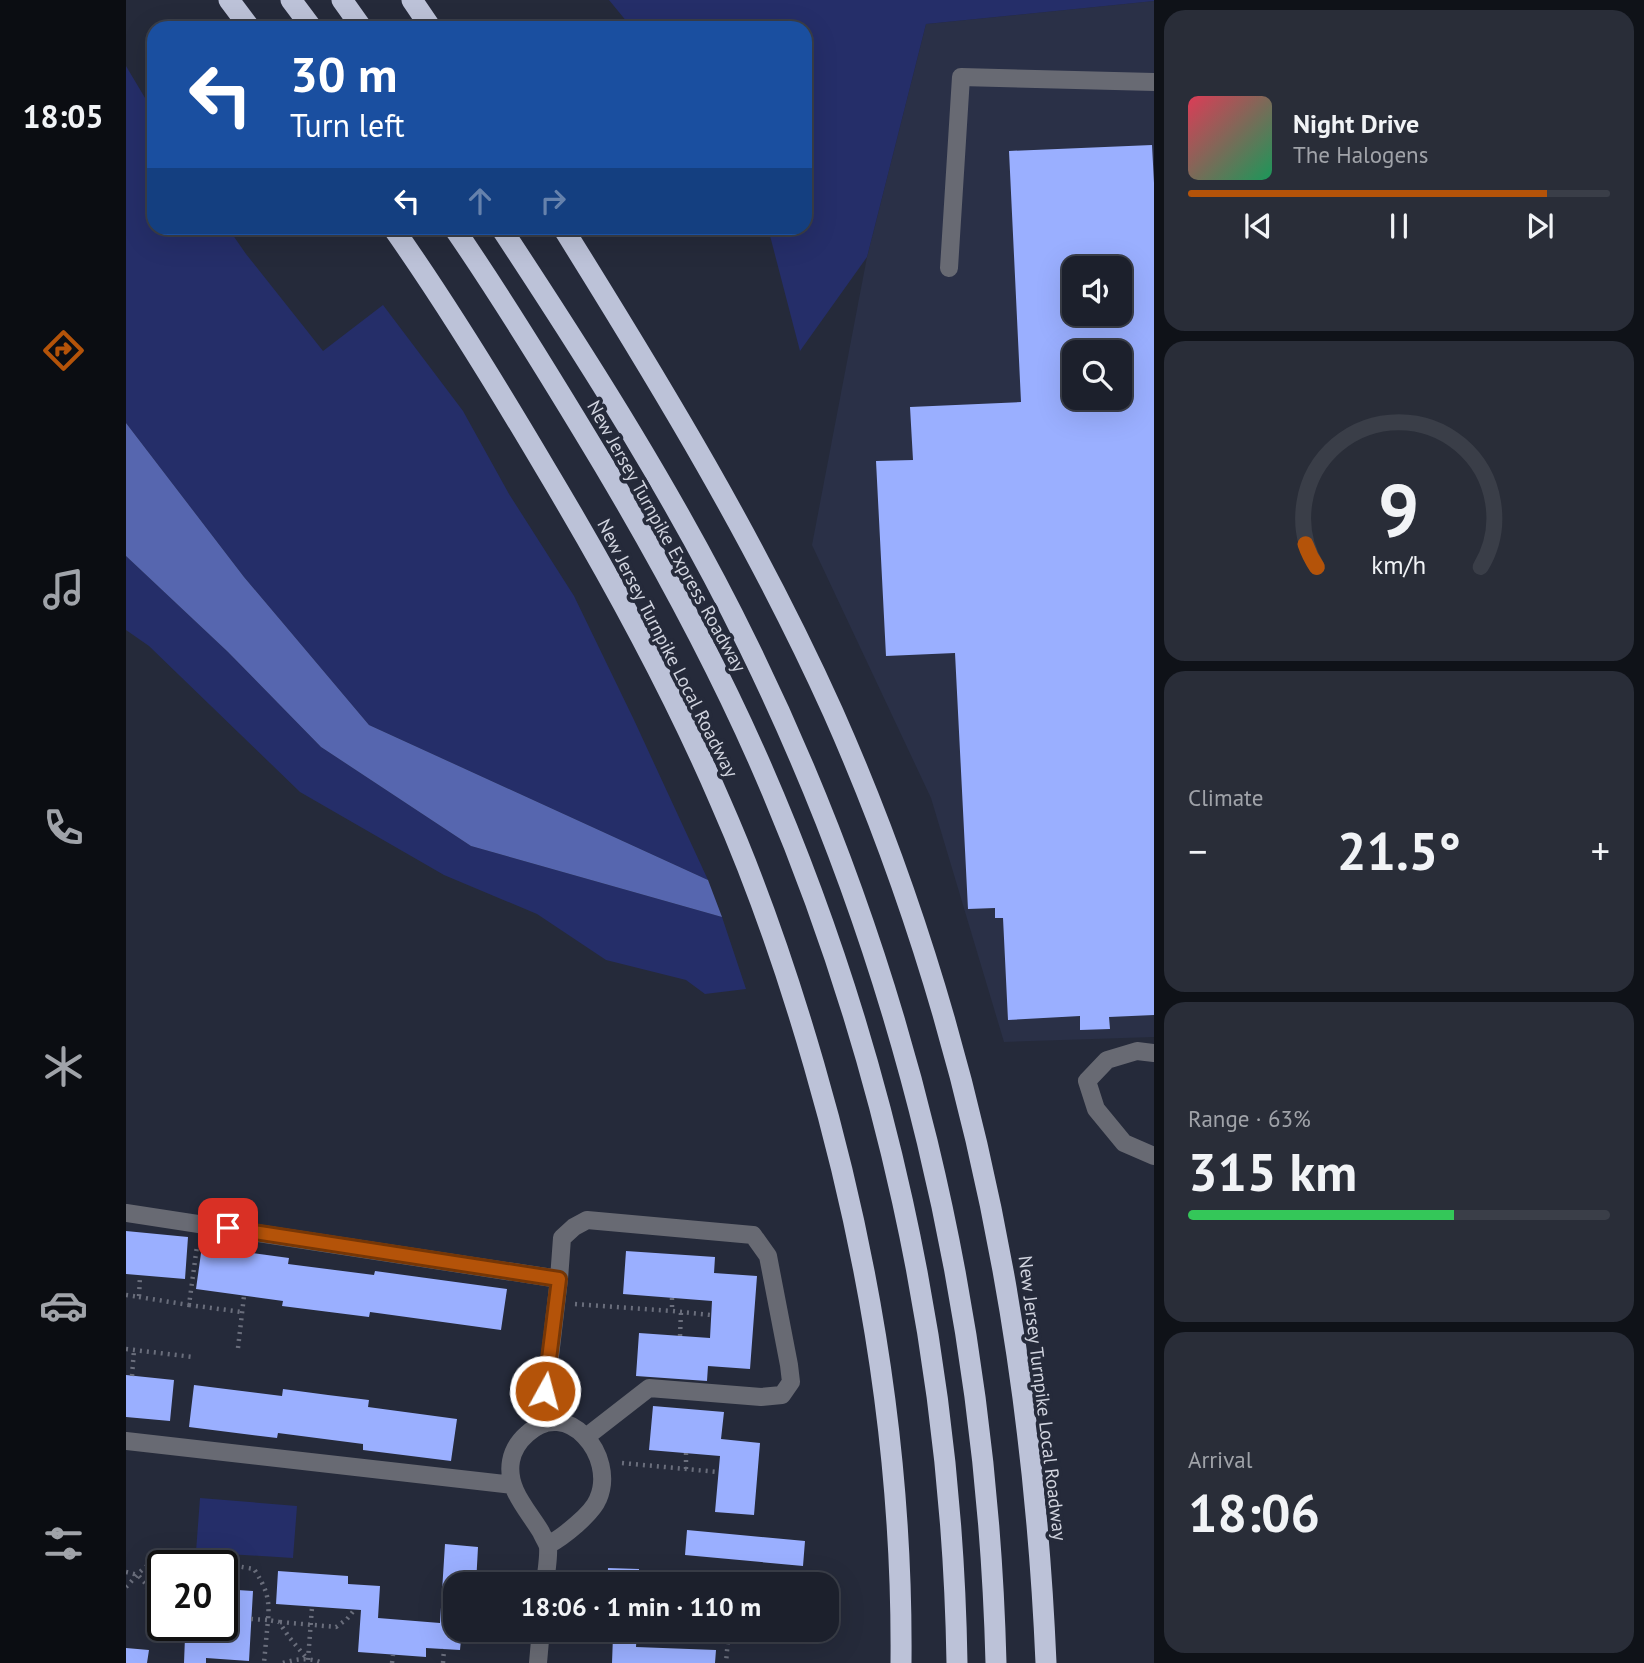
<!DOCTYPE html>
<html lang="en">
<head>
<meta charset="utf-8">
<style>
	:root { --surface:#1c202c; --page:#292d38; --text:#f1f3f6; --muted:#a0a3a9; --line:#3a3e48; --accent:#b45309 }
	body { margin:0; font-family:"PT Sans",sans-serif; background:var(--page); color:var(--text); height:100vh; display:flex; flex-direction:column; font-size:26px; white-space:nowrap }
	* { box-sizing:border-box; margin:0 }
	p { font-size:23px; color:var(--muted) }
	.icon { flex:none; width:38px; height:38px; fill:none; stroke:currentColor; stroke-width:2; stroke-linecap:round; stroke-linejoin:round }
	.map { position:relative; flex:1; overflow:hidden }
	.side { display:flex; flex-direction:column; gap:10px; padding:10px; background:#0f1218; width:490px }
	.side>* { flex:none }
	.guide { position:absolute; left:21px; top:21px; width:665px; height:214px; border-radius:21px; box-shadow:0 7px 28px #0002,0 0 0 2px var(--line); background:#1a4fa0; color:#fff; overflow:hidden }
	.fabs { position:absolute; left:936px; top:256px; display:grid; gap:14px }
	.fabs a { display:grid; place-items:center; width:70px; height:70px; border-radius:14px; background:var(--surface); box-shadow:0 7px 28px #0002,0 0 0 2px var(--line); font-size:35px }
	.speed { position:absolute; left:21px; top:1550px; display:flex; gap:14px; font-size:35px; font-weight:700; text-align:center }
	.speed>* { display:grid; place-content:center; width:91px; height:91px; border-radius:50%; background:var(--surface); box-shadow:0 7px 28px #0002,0 0 0 2px var(--line); line-height:1 }
	.speed .limit { border:4px solid #111; border-radius:10px; background:#fff; color:#111 }
	.pin { position:absolute; display:grid; place-items:center; width:60px; height:60px; color:#fff; margin:-30px; border-radius:14px; box-shadow:0 4px 10px #0006 }
	.me { position:absolute; width:77px; margin:-38px; rotate:7deg; stroke-linejoin:round; filter:drop-shadow(0 0 5px #0008) }
	.turn { display:flex; align-items:center; gap:24px; height:147px; padding:0 28px; font-size:32px }
	.turn .icon { width:91px; height:91px; stroke-width:2.5 }
	.turn b { display:block; font-size:49px; line-height:60px }
	.lanes { display:flex; align-items:center; height:66px; padding:0 28px; background:#0003; justify-content:center; gap:35px; direction:ltr }
	.lanes .off { opacity:.35 }
	.big { font-size:52px; font-weight:700; line-height:1.1 }
	.side .widget { flex:1; display:flex; flex-direction:column; justify-content:center; gap:10px; min-width:0; padding:0 24px; border-radius:21px; background:var(--page) }
	.side .dial { align-items:center; gap:0 }
	.dial svg { height:182px; overflow:visible; fill:none; stroke:var(--line); stroke-width:7; stroke-linecap:round; text-anchor:middle }
	.dial text { fill:var(--text); stroke:none }
	.song { display:flex; align-items:center; gap:21px }
	.cover { width:84px; height:84px; border-radius:10px; background:linear-gradient(135deg,hsl(350 70% 55%),hsl(150 70% 35%)) }
	.played { height:7px; border-radius:4px; background:linear-gradient(90deg,var(--accent) 85%,var(--line) 85%) }
	.keys { display:flex; justify-content:space-around; direction:ltr }
	.heat { display:flex; justify-content:space-between; align-items:center; font-size:38px; direction:ltr }
	.charge { height:10px; border-radius:5px; background:linear-gradient(90deg,#34c759 63%,var(--line) 0) }
	.trip { position:absolute; left:317px; top:1572px; width:396px; height:70px; border-radius:21px; background:var(--surface); box-shadow:0 7px 28px #0002,0 0 0 2px var(--line); font-weight:700; line-height:70px; text-align:center }
	main { display:flex; flex:1; min-height:0 }
	.menu { display:flex; flex-direction:column; width:126px; justify-content:space-around; align-items:center; background:#0b0d12; color:var(--muted) }
	.menu .icon { width:49px; height:49px }
	.menu .active { color:var(--accent) }
	.menu b { font-size:32px; color:var(--text) }
	.map>svg:first-child { display:block }
	.built { fill:#2a3047; fill-rule:evenodd }
	.green { fill:#252e69 }
	.water { fill:#5666af }
	.building { fill:#9aafff; fill-rule:evenodd }
	.lines { fill:none; stroke-linecap:round; stroke-linejoin:round }
	.path { stroke:#6a6e7c; stroke-width:4.5; stroke-dasharray:2 5; stroke-linecap:butt }
	.minor { stroke:#686a73; stroke-width:18 }
	.highway { stroke:#bcc2d8; stroke-width:21 }
	.route-casing { stroke:#753606; stroke-width:18 }
	.route { stroke:#b45309; stroke-width:12 }
	.labels { text-anchor:middle; stroke-width:7; stroke-linejoin:round; paint-order:stroke }
	.street-label { font-size:19px; fill:#d1d4df; stroke:#252a3a }
</style>
</head>
<body>
<main>
<nav class="menu">
<b>18:05</b>
<svg class="icon active" aria-label="directions" viewBox="0 0 24 24"><path d="M12 3l9 9-9 9-9-9zM9 14v-3h6M13 9l2 2-2 2"/></svg>
<svg class="icon" aria-label="music" viewBox="0 0 24 24"><path d="M9 18V5l10-2v13"/><circle cx="6" cy="18" r="3"/><circle cx="16" cy="16" r="3"/></svg>
<svg class="icon" aria-label="phone" viewBox="0 0 24 24"><path d="M5 4h4l2 5-3 2q2 4 5 5l2-3 5 2v4C11 20 4 13 5 4z"/></svg>
<svg class="icon" aria-label="climate" viewBox="0 0 24 24"><path d="M12 3v18M4 7l16 10M4 17L20 7"/></svg>
<svg class="icon" aria-label="car" viewBox="0 0 24 24"><path d="M5 17H2v-5l4-1 3-4h7l3 4 3 1v5h-3M9 17h6M6 11h13"/><circle cx="7" cy="17" r="2"/><circle cx="17" cy="17" r="2"/></svg>
<svg class="icon" aria-label="filters" viewBox="0 0 24 24"><path d="M4 7h16M4 17h16"/><circle cx="9" cy="7" r="2"/><circle cx="15" cy="17" r="2"/></svg>
</nav>
<div class="map">
<svg width="1028" height="1663" viewBox="0 0 1028 1663">
	<rect width="100%" height="100%" fill="#252a3a"/>
	<path class="built" d="M1028,1V1037L878,1042L805,798L686,545L741,257L800,24ZM948,268H994V313H948ZM948,352H994V397H948Z"/>
	<path class="green" d="M483,0H1028V1L800,24L741,257L674,351L642,228H679V28H506Z
		M0,66L28,113V228H102L120,254L197,351L257,305L337,411L383,494L448,596L508,720L582,880L243,725L118,577L0,423Z
		M0,556L102,652L195,747L345,846L596,917L620,989L579,994L560,980L480,960L411,914L318,875L174,792L23,646L0,630Z
		M74,1498L171,1506L167,1558L70,1552Z"/>
	<path class="water" d="M0,423L118,577L243,725L582,880L596,917L345,846L195,747L102,652L0,556Z"/>
	<path class="building" d="M1026,145L1028,183V1015L983,1017L984,1029L954,1030V1016L882,1020L877,918H869V908L842,909L829,653L760,656L750,461L787,460L784,407L895,402L883,151ZM948,268H994V313H948ZM948,352H994V397H948Z
		M0,1231L62,1237L59,1279L0,1274Z
		M76,1246L163,1258L162,1264L248,1275L249,1271L381,1289L375,1330L244,1312L243,1317L156,1306L157,1301L70,1289Z
		M500,1251L589,1257L588,1273L631,1276L624,1369L582,1366L581,1381L510,1376L513,1333L584,1338L586,1301L497,1294Z
		M0,1375L48,1380L44,1421L0,1417Z
		M68,1385L156,1396L157,1389L202,1395L243,1400L242,1407L331,1419L325,1461L237,1450V1444L152,1433L151,1438L63,1427Z
		M527,1406L598,1412L595,1439L634,1443L628,1515L589,1512L594,1456L523,1450Z
		M561,1530L679,1541L677,1566L559,1555Z
		M319,1544L352,1547L350,1584H329V1629H336L334,1650L300,1648V1657L232,1652L235,1610L150,1604L152,1571L222,1576V1584L254,1586L252,1618L314,1623Z
		M482,1568L513,1569V1584H481Z
		M96,1589L127,1591L123,1661L80,1658V1663H58L59,1637L93,1639L94,1626H96Z
		M480,1629H511L510,1647L590,1650L589,1663H486L487,1636H479Z
		M604,1629H658L657,1637L604,1632Z
		M0,1648L23,1650L21,1663H0Z"/>
	<g class="lines">
		<path class="path" d="M0,1295L13,1297L14,1276
			M13,1297L63,1305L71,1246
			M546,1298V1311L585,1315
			M449,1304L546,1311
			M63,1305L116,1312
			M554,1336L555,1312
			M112,1348L118,1296
			M0,1349L67,1357
			M6,1376L8,1350
			M496,1463L592,1472
			M560,1469V1453
			M0,1572L12,1575L20,1584L27,1608
			M602,1584L603,1572
			M0,1587C7,1580 15,1569 24,1564C45,1553 104,1565 128,1569C140,1588 144,1598 142,1620L153,1622L163,1637L182,1660L186,1607
			M125,1619L142,1620L138,1663
			M154,1622L210,1627L221,1619L229,1609
			M599,1629V1633L602,1639L600,1663
			M157,1663C170,1659 183,1657 196,1663
			M266,1663L267,1655
			M317,1663L318,1649"/>
		<path class="minor" d="M823,268L835,77L1028,82
			M1028,1053L1011,1051L981,1060L961,1081L970,1109L998,1143L1028,1156
			M0,1213L433,1279
			M416,1424L433,1279L436,1238L448,1227L461,1220L627,1235L642,1256L663,1365L665,1382L656,1395L635,1397L523,1388L460,1437
			M0,1441L387,1485
			M419,1584C420,1572 423,1558 422,1547C421,1542 417,1537 415,1532C402,1510 380,1489 385,1461C387,1450 393,1441 401,1434C441,1396 491,1456 472,1499C466,1514 437,1537 422,1545
			M412,1663L415,1629"/>
		<path class="highway" d="M103,0L124,28
			M165,0L186,28
			M216,0L236,28
			M286,0L305,28
			M267,228C322,306 372,388 421,471C485,578 545,687 594,801C632,887 662,975 688,1065C744,1258 777,1461 775,1663
			M328,228C381,305 429,384 477,464C534,560 587,657 632,759C757,1043 826,1353 831,1663
			M375,228C464,363 552,501 623,647C778,964 861,1311 870,1663
			M437,228C535,385 631,543 707,712C841,1014 906,1335 920,1663"/>
	</g>
	<g class="lines">
		<defs>
			<path id="route" d="M102,1228L433,1279L419,1391"/>
		</defs>
		<use href="#route" class="route-casing"/>
		<use href="#route" class="route"/>
	</g>
	<g class="labels">
		<g class="street-label">
			<text transform="translate(541 536) rotate(61)" y="7">New Jersey Turnpike Express Roadway</text>
			<text transform="translate(542 648) rotate(63)" y="7">New Jersey Turnpike Local Roadway</text>
			<text transform="translate(917 1398) rotate(83)" y="7">New Jersey Turnpike Local Roadway</text>
		</g>
	</g>
</svg>
<div class="fabs">
<a><svg class="icon" aria-label="sound" viewBox="0 0 24 24"><path d="M4 9h4l5-4v14l-5-4H4zM17 9q2 3 0 6"/></svg></a>
<a><svg class="icon" aria-label="search" viewBox="0 0 24 24"><circle cx="10" cy="10" r="6"/><path d="M15 15l6 6"/></svg></a>
</div>
<div class="speed"><div class="limit">20</div></div>
<div class="pin" style="left:102px;top:1228px;background:#d93025"><svg class="icon" aria-label="arrive" viewBox="0 0 24 24"><path d="M6 21V4h12l-3 4 3 4H6"/></svg></div>
<svg class="me" style="left:419px;top:1391px" viewBox="-20 -20 40 40"><circle r="17" fill="#b45309" stroke="#fff" stroke-width="3"/><path d="M0-11L8 9 0 5-8 9z" fill="#fff"/></svg>
<div class="trip">18:06 · 1 min · 110 m</div>
<div class="guide">
<div class="turn"><svg class="icon" aria-label="left" viewBox="0 0 24 24"><path d="M17 20v-9H6M10 6l-5 5 5 5"/></svg><div><b>30 m</b>Turn left</div></div>
<div class="lanes"><svg class="icon" aria-label="left" viewBox="0 0 24 24"><path d="M17 20v-9H6M10 6l-5 5 5 5"/></svg><svg class="icon off" aria-label="ahead" viewBox="0 0 24 24"><path d="M12 20V5M6 11l6-6 6 6"/></svg><svg class="icon off" aria-label="right" viewBox="0 0 24 24"><path d="M7 20v-9h11M14 6l5 5-5 5"/></svg></div>
</div>
</div>
<section class="side">
<div class="widget">
<div class="song"><i class="cover"></i><div><b>Night Drive</b><p>The Halogens</p></div></div>
<div class="played"></div>
<div class="keys"><svg class="icon" aria-label="previous" viewBox="0 0 24 24"><path d="M18 5L8 12l10 7zM5 5v14"/></svg><svg class="icon" aria-label="pause" viewBox="0 0 24 24"><path d="M8 5v14M16 5v14"/></svg><svg class="icon" aria-label="next" viewBox="0 0 24 24"><path d="M6 5l10 7-10 7zM19 5v14"/></svg></div>
</div>
<div class="widget dial"><svg viewBox="0 0 100 80">
<path d="M14 69A42 42 0 1 1 86 69"/>
<path d="M14 69A42 42 0 0 1 9 59" stroke="#b45309"/>
<text x="50" y="56" font-size="32" font-weight="700">9</text>
<text x="50" y="72" font-size="11">km/h</text>
</svg></div>
<div class="widget"><p>Climate</p>
<div class="heat"><a>−</a><b class="big">21.5°</b><a>+</a></div>
</div>
<div class="widget"><p>Range · 63%</p><b class="big">315 km</b><div class="charge"></div></div>
<div class="widget"><p>Arrival</p><b class="big">18:06</b></div>
</section>
</main>
</body>
</html>
